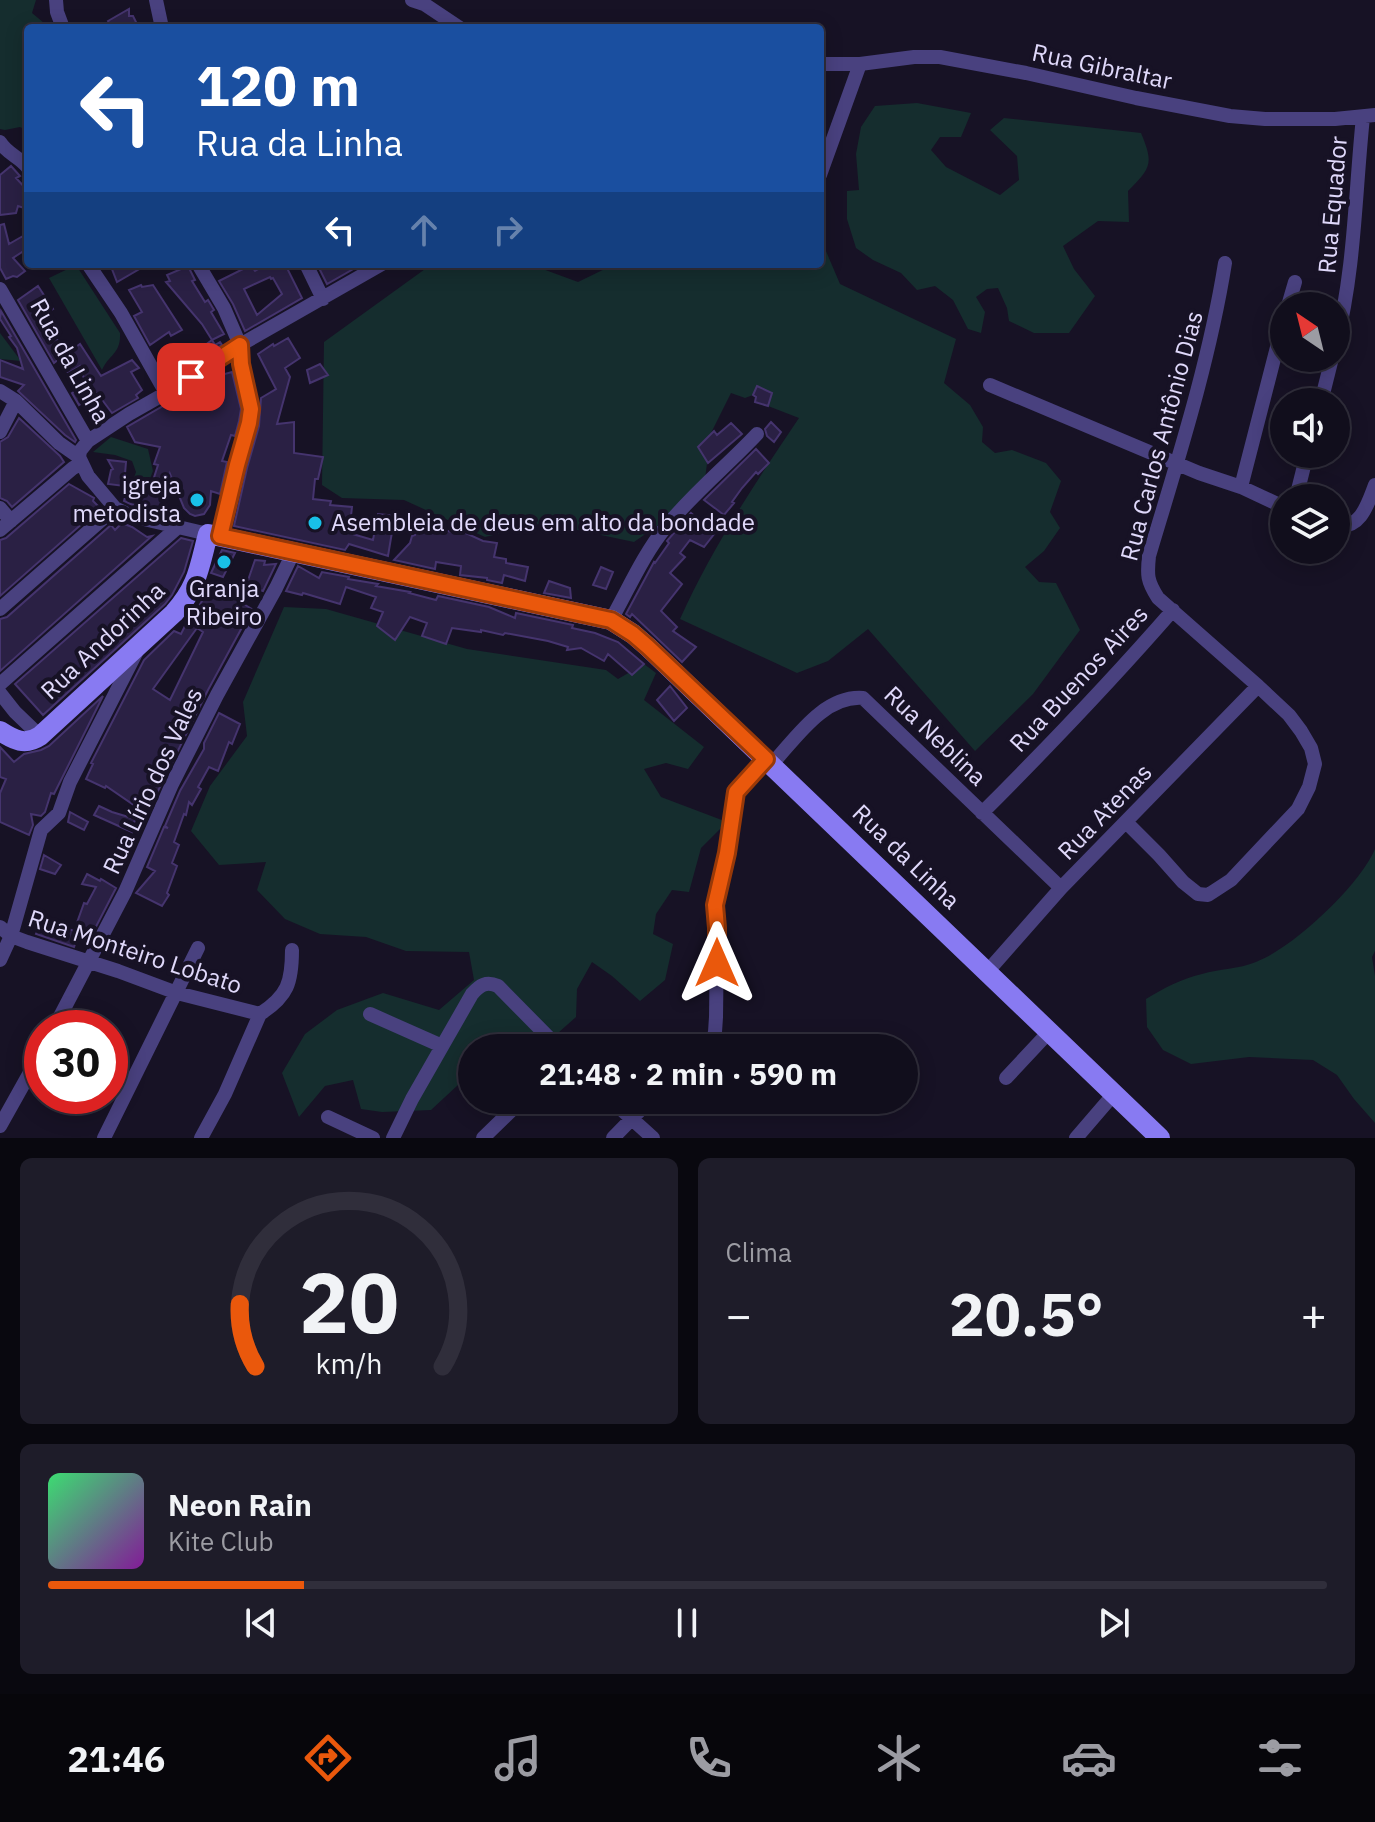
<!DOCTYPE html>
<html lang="pt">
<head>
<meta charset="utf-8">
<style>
	:root { --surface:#110e1c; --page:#1e1c29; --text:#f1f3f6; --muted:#9c9ca3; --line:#302e3b; --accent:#ea580c }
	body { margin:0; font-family:"IBM Plex Sans",sans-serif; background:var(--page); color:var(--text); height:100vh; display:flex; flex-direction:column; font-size:30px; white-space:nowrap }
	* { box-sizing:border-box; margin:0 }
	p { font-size:26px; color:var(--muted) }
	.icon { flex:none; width:44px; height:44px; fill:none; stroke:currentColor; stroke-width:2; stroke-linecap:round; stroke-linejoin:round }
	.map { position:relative; height:1138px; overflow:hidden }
	.drawer { display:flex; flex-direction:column; gap:20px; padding:20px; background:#09080f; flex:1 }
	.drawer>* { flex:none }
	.guide { position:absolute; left:24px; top:24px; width:800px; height:244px; border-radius:8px; box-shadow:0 4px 20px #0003,0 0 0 2px var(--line); background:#1a4fa0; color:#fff; overflow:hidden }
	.needle { width:52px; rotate:325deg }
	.tools { position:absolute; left:1270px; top:292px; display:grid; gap:16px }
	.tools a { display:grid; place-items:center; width:80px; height:80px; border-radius:50%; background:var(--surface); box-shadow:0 4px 20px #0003,0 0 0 2px var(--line); font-size:40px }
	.speed { position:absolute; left:24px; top:1010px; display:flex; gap:16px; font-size:40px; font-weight:700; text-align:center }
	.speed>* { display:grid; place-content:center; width:104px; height:104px; border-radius:50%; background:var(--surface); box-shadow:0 4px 20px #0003,0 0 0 2px var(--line); line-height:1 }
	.speed .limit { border:12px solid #d22; background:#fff; color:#111 }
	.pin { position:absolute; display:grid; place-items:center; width:68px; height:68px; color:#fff; margin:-34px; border-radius:16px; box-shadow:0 4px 12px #0006 }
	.me { position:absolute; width:88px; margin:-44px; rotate:0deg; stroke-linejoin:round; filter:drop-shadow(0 0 6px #0008) }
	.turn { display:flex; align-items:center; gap:28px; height:168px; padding:0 40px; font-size:36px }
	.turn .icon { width:104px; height:104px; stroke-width:2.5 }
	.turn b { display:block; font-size:56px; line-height:68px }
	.lanes { display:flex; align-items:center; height:76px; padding:0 40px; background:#0003; justify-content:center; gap:40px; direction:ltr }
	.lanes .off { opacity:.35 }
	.big { font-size:60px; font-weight:800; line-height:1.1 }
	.drawer .card { flex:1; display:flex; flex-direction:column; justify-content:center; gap:12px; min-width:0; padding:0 28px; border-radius:12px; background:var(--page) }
	.drawer .dial { align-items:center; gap:0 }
	.dial svg { height:208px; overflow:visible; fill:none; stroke:var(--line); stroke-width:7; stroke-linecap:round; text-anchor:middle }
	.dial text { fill:var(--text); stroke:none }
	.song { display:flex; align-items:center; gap:24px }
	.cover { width:96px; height:96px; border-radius:12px; background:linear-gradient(135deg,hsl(140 70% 55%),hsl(290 70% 35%)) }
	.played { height:8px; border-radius:4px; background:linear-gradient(90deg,var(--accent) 20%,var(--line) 20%) }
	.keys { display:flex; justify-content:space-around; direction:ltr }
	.heat { display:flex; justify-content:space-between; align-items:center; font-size:44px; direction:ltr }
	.drawer .tiles { flex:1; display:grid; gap:20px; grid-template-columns:1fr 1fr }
	.card:last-child { grid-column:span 2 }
	.trip { position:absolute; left:458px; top:1034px; width:460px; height:80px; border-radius:40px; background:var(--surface); box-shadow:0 4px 20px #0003,0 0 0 2px var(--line); font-weight:800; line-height:80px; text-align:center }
	.tab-bar { display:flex; height:128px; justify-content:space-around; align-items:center; background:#07060b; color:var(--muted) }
	.tab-bar .icon { width:56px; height:56px }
	.tab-bar .active { color:var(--accent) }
	.tab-bar b { font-size:36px; color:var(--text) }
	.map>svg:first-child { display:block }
	.green { fill:#152d2e }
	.building { fill:#2a2044; stroke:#45346e; stroke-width:2; fill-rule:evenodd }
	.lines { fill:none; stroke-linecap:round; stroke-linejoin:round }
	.street { stroke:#49417f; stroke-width:14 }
	.secondary { stroke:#887af2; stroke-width:20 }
	.route-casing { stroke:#983908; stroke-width:20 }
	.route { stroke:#ea580c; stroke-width:14 }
	.poi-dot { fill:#19c0e8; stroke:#171225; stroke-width:3 }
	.labels { text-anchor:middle; stroke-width:8; stroke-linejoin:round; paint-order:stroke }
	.street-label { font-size:24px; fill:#e0d9fb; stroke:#171225 }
	.poi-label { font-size:24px; fill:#e0d9fb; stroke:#171225; text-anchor:end }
</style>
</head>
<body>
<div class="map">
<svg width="1375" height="1138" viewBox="0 0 1375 1138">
	<rect width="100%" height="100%" fill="#171225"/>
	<path class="green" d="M0,0H36L32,13L50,28H28V131L20,127L5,130L0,129Z
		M917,103L971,113L961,137H940L931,150L946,167L1000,195L1019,180L1017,156L990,130L1004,118L1141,133C1154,164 1151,168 1128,191L1129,222L1098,221L1063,246L1074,269L1095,296L1069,333H1034L1009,321L1007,308L998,288L987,289L976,297L985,312L981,333L968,329L953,300L935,286L917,290L901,273L873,260L856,248L847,219V191L859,190L856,154L861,127L875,106Z
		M820,237L840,284L956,339L944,383L970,405L983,427L982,442L995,453L1012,450L1046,463L1061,481L1050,512L1060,528L1044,551L1025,567L1039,582L1056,583L1080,630L1033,694L975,751L868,629L828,661L797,673L680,619C712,548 755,483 799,418L768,406L772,393L757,386L753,395L745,398L731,393L711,433L703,494L634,542L544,523L485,537L404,500L342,498L322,485L324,342L432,264H512L540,268L578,282L615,264H820Z
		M76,265L120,333C121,354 109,354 102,370L49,278Z
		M0,333L21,361L0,359Z
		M111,437L148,449L153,471L146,489L131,486L136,472L132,461L115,455L93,452Z
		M284,607L326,609L467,649L606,670L618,679L644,664L656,673L644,700L704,747L688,769L666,763L644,769L661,797L727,822L701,848L689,892L672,890L656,914L653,934L673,944L665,980L640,1001L612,976L592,962L577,989L576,1017L541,1048H472V1072L431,1110L382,1112L361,1109L353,1080L325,1086L299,1117L282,1073L305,1034L337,1010L383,993L439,1010L474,980L469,952L406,951L366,937L320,934L285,919L257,890L266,862L219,865L191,831L210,786L247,736L243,702Z
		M1375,849V951L1372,957L1375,976V1123L1354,1099L1337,1075L1313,1060L1249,1057L1191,1064L1163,1050L1147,1027L1146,999C1164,988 1181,979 1202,974C1219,969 1239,969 1256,962C1293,948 1360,885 1375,849Z"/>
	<path class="building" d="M129,9V16H133L136,22L129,28H112L108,21Z
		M11,166L20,176L16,178L28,191V205L24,208L18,206L16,213L0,215V175Z
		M4,224L9,244L23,236L25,250L13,258L25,271L17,277L13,276L6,279L0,268V225Z
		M110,264H148L117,282Z
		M267,264H285L302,298L245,331L233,304L219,281L251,265L255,271ZM270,277L271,279L273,278L282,294L257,315L244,289Z
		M317,264H362L327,284Z
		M188,266L195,280L192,281L205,302L208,300L214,310L211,312L224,334L212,340L202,324L166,282L170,281L167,275Z
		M141,285L142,287L153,285L182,330L171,336L169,332L150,345L134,316L142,312L129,290Z
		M38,286L53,309L50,311L56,327L49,330L68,353L80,344L101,376L132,360L139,368L131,372L142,390L136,395L138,398L112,413L97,393L79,405L72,393L86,385L80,366L68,373L59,359L54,363L18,300Z
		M1,311L76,440L75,442L65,435L18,391L24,385L0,377V360L23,369L17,348L9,337L11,336L0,319Z
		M288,338L300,358L285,368L290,377L277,424L294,422V453L323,457L318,479H315L313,499L331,501L330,505L352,507L349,533L373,540L378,514L397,516L395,531L392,532L388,556L349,544L345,550L234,526L247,468L259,426L261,398L276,389L258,354L273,344L274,346Z
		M212,340L215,345L220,342L222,345L170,379L164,369L182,357L184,361L206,350L204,346Z
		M320,364L328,375L310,383L307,370Z
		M232,372L241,409L239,421L235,436L231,435L222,461L227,462L220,494L211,491L210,505L204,514L195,516L190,514L184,508L170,474L163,512L143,507V509L137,507L124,501L128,487L149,493L158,465L154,464L160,447L135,442L127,427L175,399L178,402L182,399L189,410L206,400L200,390L221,377V375Z
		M757,386L772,393L768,406L755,402L756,397L753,395Z
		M19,418L60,456L64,462L12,507L7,501L0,498V442L8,437Z
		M771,422L781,432L774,442L767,436L765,429Z
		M731,423L742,434L708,463L698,447L714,431L717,435Z
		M756,449L769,463L758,474L756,472L742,488L732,502L734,503L724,515L704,500Z
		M108,460L126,462L124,486L108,484L111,470L113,469Z
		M69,484L94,498L93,501L100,508L0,596V540L6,538Z
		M691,513L715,533L704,547L690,540L680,553L685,557L670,573L682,584L661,611L677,627L673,631L696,647L682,662L632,614L630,617L626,614L654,562L655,563L669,543L667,541Z
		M419,518L427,519L431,525L451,532L450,524L462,525L461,531L483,541L497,543L494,557L506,559V563L528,567L525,581L504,575L502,583L487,580V578L460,575L461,566L436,562L435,569L394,560L410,543L412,536L415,535Z
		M122,523L132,527L147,537L152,536L0,671V619L7,617L111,525L115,530Z
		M181,538L193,541L184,572L172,595L165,604L43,715L15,684Z
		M222,550L235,553L223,577L211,573Z
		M255,560L265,561L264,565L276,564L263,591L246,586Z
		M298,566L319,578L322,572L349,577L348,579L378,584L376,586L410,592L409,593L436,600L438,596L489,607L515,618L516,613L573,625L572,628L595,633L618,642L644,664L632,675L608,654L604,661L581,648L567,650L568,647L548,641L505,633L503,635L481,630V632L452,628L446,644L422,636L427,623L410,617L395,640L377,626L383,612L371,608L376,597L346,587L340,604L303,593L302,595L286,591Z
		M601,567L613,572L606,589L593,585Z
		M549,581L570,588L571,598L544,593Z
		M211,585L252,609L208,690L156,795L144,812L106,786L105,788L86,779L93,764L91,763L144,660L174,631L181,634L191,614L194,615ZM197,628L203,632L170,700L153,689Z
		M670,686L687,708L674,721L657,700Z
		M103,696L54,794L51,793L45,812L41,816L31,814L33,825L29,835L0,822V793L6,779L0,777V747L14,762L24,754L41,750L49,746Z
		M219,713L240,724L232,744L229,742L218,771L209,767L198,787L201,789L192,805L189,802L186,815L184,814L174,842L179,845L172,863L177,866L167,893L169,895L162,906L136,893L155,871L147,867L164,827L168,828L165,826L180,791L204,749V743Z
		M99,806L112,812L135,819L132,832L94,815Z
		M70,812L88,822L84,830L68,822Z
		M44,855L61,865L55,874L40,869Z
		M87,874L100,881L101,879L116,888L88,942L77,939L74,947L36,934L44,915L55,924L74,931L84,903L87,904L96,887L82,884Z"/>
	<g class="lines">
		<path class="street" d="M56,0L57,12L63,28
			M156,0L162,28
			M412,0L424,4L460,28
			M820,64H860L914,57H940L1026,73L1136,98L1230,116L1265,119H1335L1375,115
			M0,142C7,154 20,157 28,168
			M820,175L860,64
			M88,264L121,313L166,393
			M198,264L224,308L240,345L241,364L251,409L249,423L237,465L220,536
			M306,264L323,299
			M0,289L88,441
			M1288,306L1295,282
			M1336,344C1355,269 1355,193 1363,117
			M990,385L1199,473L1241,487L1284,507
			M0,391L16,401L59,443L79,457
			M1321,402L1332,358
			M0,432L16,401
			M1241,487L1284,320
			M1296,498L1307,454
			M0,508L11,521
			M1336,525C1361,530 1368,503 1375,485
			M0,530L73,468L81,464
			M208,534L131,516L115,508L88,476L79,457L80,451L88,441L129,414L166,393L240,345L382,264
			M0,609L115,508
			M611,620C628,590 643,555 665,528C692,494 727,466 757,434
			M0,684L178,527
			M0,693L15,712L40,736
			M772,764C796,738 824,695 863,698L1061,888
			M982,813C1048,747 1112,680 1173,610
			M1126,822L1159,855L1183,882L1198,894L1208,895L1231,880L1298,809L1309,787L1315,764L1311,748L1301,731L1289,715L1258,686L1158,598C1147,581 1147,575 1149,556C1178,459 1209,363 1225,263
			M0,927L11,936L27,942L118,971L177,993L260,1014
			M0,960L11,936L41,830L59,813L70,782L137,651
			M987,972L1061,888L1258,686
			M260,1014C288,996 292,982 292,950
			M370,1014L442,1046
			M54,1028L125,892L172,784L217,695L276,588L293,553
			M710,1048L715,1032L716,1017L717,939L715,905L727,853L734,802L736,792L766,759
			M1006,1078L1049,1032
			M611,1100L653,1138
			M328,1117L373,1138
			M0,1126L42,1051
			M104,1138L198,948
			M201,1138L225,1094L260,1014
			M393,1138L412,1099L472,994C480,985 486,981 498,986L559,1048
			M483,1138L522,1100
			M613,1138L650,1100
			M1076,1138L1113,1095"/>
		<path class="secondary" d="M0,731C14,740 25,746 40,736L174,613C198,586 199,568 208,534L611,620L633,634L648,647L1160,1138"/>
	</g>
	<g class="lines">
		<defs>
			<path id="route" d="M191,377L240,345L241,364L251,409L249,423L237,465L220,536L611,620L633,634L648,647L766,759L736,792L727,853L715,905L717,928V963"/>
		</defs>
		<use href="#route" class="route-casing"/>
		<use href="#route" class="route"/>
	</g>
	<g class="poi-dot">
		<circle cx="197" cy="500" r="8"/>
		<circle cx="315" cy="523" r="8"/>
		<circle cx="224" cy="562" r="8"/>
	</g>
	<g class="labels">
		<g class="street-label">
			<text transform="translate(1102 67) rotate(12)" y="8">Rua Gibraltar</text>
			<text transform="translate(1333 205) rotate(-85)" y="8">Rua Equador</text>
			<text transform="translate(70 361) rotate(61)" y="8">Rua da Linha</text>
			<text transform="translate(1162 436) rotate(-75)" y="8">Rua Carlos Antônio Dias</text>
			<text transform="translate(103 641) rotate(-43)" y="8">Rua Andorinha</text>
			<text transform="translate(1079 679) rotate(-47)" y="8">Rua Buenos Aires</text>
			<text transform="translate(935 736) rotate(44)" y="8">Rua Neblina</text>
			<text transform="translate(153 781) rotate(-65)" y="8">Rua Lírio dos Vales</text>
			<text transform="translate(1105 812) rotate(-46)" y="8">Rua Atenas</text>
			<text transform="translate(906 857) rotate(44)" y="8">Rua da Linha</text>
			<text transform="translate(135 952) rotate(18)" y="8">Rua Monteiro Lobato</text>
		</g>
		<g class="poi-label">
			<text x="181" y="494">igreja<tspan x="181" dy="28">metodista</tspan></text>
			<text x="331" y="531" text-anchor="start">Asembleia de deus em alto da bondade</text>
			<text x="224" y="597" text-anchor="middle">Granja<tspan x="224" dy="28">Ribeiro</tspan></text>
		</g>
	</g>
</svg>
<div class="tools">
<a><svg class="needle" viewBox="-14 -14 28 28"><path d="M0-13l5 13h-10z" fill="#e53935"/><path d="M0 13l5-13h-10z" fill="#9c9ca3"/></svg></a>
<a><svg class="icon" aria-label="sound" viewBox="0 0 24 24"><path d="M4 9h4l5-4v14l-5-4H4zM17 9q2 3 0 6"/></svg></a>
<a><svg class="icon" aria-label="layers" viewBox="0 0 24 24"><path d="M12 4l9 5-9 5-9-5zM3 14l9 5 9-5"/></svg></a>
</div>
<div class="speed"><div class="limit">30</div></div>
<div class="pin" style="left:191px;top:377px;background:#d93025"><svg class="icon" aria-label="arrive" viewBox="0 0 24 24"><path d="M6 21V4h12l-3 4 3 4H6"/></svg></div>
<svg class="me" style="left:717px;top:963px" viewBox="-20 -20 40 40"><path d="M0-17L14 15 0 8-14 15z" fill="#ea580c" stroke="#fff" stroke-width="4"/></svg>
<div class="trip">21:48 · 2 min · 590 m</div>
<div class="guide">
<div class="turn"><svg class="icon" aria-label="left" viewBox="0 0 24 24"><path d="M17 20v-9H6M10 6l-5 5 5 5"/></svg><div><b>120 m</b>Rua da Linha</div></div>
<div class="lanes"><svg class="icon" aria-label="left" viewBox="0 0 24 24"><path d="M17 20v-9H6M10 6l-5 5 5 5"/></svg><svg class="icon off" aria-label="ahead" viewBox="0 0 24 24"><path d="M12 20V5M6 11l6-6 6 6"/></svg><svg class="icon off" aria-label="right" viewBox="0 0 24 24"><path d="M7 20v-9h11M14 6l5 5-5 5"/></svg></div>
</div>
</div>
<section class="drawer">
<div class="tiles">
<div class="card dial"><svg viewBox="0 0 100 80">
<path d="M14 69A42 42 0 1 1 86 69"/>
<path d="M14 69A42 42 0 0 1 8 45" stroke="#ea580c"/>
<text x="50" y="56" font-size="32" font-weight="700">20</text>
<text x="50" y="72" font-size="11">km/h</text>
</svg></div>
<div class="card"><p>Clima</p>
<div class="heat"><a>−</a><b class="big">20.5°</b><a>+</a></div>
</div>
<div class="card">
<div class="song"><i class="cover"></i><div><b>Neon Rain</b><p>Kite Club</p></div></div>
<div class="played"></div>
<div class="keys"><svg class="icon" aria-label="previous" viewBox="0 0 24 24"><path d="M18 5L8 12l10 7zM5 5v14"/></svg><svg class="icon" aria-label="pause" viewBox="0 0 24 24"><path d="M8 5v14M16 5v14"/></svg><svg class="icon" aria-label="next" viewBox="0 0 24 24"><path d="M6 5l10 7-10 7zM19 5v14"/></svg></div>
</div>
</div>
</section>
<nav class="tab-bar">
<b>21:46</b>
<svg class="icon active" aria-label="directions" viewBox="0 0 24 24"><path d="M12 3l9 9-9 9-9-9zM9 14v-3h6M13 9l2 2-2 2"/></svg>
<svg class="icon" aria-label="music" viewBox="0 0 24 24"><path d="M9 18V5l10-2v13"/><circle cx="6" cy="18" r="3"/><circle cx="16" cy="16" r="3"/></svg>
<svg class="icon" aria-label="phone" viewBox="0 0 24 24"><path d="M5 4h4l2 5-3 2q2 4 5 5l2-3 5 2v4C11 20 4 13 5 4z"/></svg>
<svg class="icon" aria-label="climate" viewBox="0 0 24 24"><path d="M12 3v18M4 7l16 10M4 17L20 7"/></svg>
<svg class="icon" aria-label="car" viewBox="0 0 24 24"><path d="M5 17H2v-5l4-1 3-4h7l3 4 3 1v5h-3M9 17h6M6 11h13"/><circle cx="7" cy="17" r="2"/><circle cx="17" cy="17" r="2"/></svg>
<svg class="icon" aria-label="filters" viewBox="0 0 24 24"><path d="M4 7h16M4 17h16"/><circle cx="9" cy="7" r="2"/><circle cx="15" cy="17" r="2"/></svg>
</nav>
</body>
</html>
